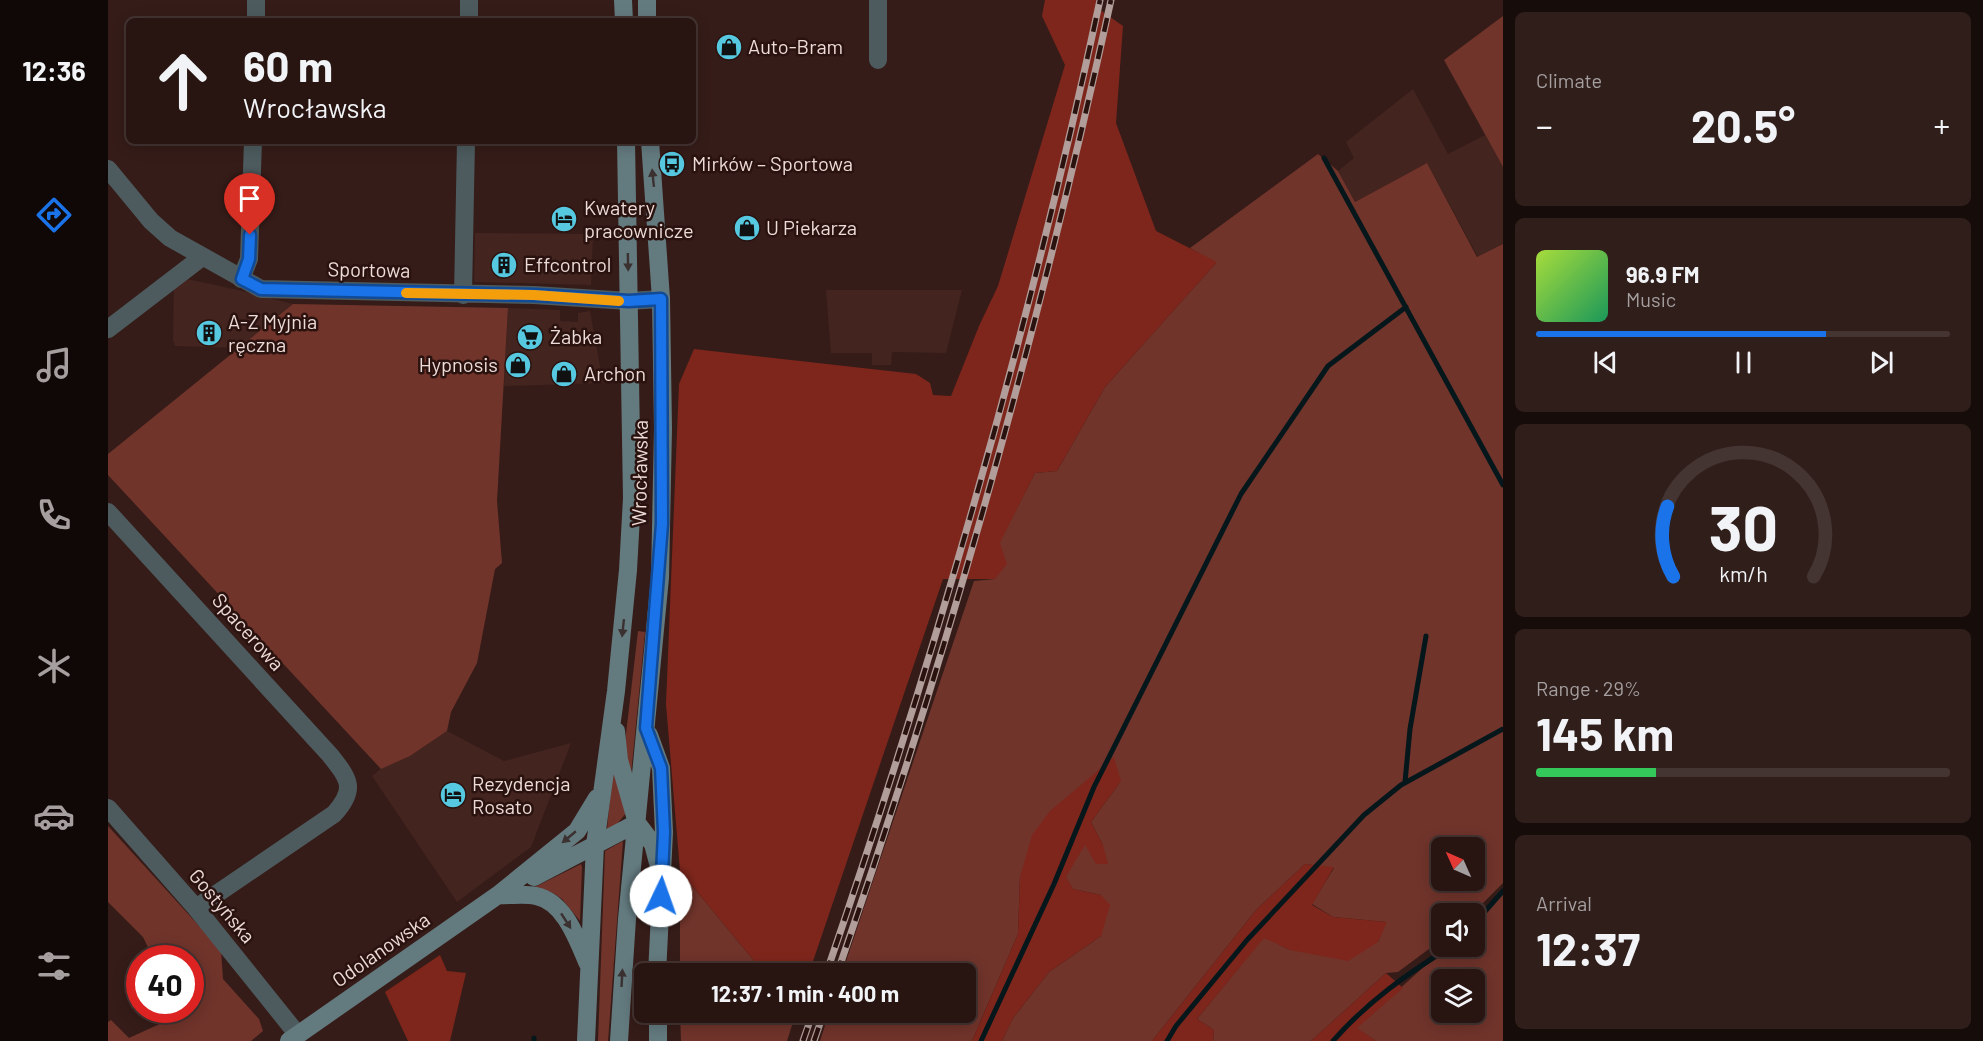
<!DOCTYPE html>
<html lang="en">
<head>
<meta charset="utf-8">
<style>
	:root { --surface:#281512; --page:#301e1b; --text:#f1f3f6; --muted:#a59f9f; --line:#443432; --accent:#1a73e8 }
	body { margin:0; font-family:Barlow,sans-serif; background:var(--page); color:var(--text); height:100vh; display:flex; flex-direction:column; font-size:22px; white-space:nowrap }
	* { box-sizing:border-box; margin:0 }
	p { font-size:20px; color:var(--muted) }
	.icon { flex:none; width:33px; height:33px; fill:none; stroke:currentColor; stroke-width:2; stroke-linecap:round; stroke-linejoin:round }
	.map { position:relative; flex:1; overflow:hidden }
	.side { display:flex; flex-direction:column; gap:12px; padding:12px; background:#160c0a; width:480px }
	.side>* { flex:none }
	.banner { position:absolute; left:18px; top:18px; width:570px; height:126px; border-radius:9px; box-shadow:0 3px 15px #0003,0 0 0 2px var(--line); background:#281512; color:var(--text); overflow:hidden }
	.needle { width:39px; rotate:315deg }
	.controls { position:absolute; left:1323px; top:837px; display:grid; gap:12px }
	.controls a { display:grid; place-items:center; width:54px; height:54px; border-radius:9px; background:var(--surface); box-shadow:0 3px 15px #0003,0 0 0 2px var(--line); font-size:30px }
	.speed { position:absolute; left:18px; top:945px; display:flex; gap:12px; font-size:30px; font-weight:700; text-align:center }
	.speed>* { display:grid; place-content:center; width:78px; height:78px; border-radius:50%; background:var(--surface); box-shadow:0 3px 15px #0003,0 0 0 2px var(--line); line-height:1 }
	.speed .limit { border:9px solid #d22; background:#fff; color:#111 }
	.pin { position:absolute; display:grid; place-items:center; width:51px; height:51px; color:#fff; margin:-62px -26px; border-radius:50% 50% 50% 0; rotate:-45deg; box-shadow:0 0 6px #0007 }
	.pin .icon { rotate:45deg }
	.me { position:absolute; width:66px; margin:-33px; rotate:3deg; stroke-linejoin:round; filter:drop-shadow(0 0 4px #0008) }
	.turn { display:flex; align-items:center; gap:21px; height:126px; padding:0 18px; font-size:27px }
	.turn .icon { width:78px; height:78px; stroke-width:2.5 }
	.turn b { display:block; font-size:42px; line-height:51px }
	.big { font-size:45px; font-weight:700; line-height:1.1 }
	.side .tile { flex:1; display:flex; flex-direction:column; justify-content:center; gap:9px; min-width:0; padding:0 21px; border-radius:9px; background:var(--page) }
	.side .dial { align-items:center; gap:0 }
	.dial svg { height:156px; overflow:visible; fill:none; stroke:var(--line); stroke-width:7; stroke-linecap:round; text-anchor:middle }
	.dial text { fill:var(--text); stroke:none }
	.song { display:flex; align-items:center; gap:18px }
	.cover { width:72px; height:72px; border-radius:9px; background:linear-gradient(135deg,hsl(80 70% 55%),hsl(150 70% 35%)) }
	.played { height:6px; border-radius:3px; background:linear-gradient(90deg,var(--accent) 70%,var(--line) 70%) }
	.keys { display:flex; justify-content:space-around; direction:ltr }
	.heat { display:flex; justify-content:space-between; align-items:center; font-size:33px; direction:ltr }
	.charge { height:9px; border-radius:4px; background:linear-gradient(90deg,#34c759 29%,var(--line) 0) }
	.trip { position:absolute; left:526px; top:963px; width:342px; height:60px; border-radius:9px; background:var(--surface); box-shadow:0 3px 15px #0003,0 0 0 2px var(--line); font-weight:700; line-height:60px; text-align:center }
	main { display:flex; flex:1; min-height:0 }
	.menu { display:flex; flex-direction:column; width:108px; justify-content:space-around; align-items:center; background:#100807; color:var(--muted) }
	.menu .icon { width:42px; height:42px }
	.menu .on { color:var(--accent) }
	.menu b { font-size:27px; color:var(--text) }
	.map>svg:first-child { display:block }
	.built { fill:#43241f }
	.green { fill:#70342b; fill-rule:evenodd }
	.forest { fill:#7e261c }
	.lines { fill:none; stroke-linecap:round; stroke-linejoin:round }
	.stream { stroke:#06171b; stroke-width:5 }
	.street { stroke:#4d5b5e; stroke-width:18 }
	.secondary { stroke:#637a7f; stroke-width:18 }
	.rail-casing { stroke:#b19d99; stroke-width:7 }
	.rail { stroke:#2a120f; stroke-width:4.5; stroke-dasharray:14; stroke-linecap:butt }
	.oneway { fill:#3b3131 }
	.route-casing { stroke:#114b97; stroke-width:15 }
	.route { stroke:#1a73e8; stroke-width:10 }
	.slow { stroke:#f59e0b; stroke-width:10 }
	.labels { text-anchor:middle; stroke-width:5; stroke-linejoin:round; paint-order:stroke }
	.poi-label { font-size:20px; fill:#eddbd8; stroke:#2a120f; text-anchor:start }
	.street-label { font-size:20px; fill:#eddbd8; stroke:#2a120f }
</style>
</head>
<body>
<main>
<nav class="menu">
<b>12:36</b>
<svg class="icon on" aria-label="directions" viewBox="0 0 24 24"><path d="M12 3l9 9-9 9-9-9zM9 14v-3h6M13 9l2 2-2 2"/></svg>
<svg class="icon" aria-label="music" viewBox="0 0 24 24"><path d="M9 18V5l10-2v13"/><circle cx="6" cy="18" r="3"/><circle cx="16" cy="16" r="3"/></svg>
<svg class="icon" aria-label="phone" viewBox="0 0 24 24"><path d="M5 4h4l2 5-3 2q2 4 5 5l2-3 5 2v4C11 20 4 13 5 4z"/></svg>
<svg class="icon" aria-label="climate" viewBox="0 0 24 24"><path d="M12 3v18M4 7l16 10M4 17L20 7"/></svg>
<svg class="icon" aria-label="car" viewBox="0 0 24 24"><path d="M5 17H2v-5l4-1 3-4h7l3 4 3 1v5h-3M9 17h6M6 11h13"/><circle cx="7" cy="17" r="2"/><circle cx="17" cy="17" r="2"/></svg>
<svg class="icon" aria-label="filters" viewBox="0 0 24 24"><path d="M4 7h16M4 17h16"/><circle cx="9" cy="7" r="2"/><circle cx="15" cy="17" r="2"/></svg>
</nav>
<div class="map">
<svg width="1395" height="1041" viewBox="0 0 1395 1041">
	<rect width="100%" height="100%" fill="#351c18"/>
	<path class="built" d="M1305,89L1340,154L1377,135L1395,167V244L1370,257L1319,163L1247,202L1230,171L1246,158L1238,142Z
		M367,233L485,234L483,285L366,282Z
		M79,279L130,290L185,304L131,348L67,346L65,340L66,285Z
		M718,290H854L838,353L784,352L783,365H764V353H723Z
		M400,308L452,310V321L470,322V313L482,311L495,383L396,386Z
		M339,731L396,761L463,743L423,847L349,902L264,776L274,768L302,756Z"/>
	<path class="green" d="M1395,16V167L1336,60Z
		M1210,154L1230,171L1247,202L1319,163L1369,257L1395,244V883L1365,913L1334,914L1333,940L1290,972L1278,973L1203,1041H1105L1106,1030L1089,1019L1156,937L1182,950L1270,942L1278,922L1225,917L1204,904L1226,868L1197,864L1148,910L1044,1041H894L905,1018L941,972L993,936V895L965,889L957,877L977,844L995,845L983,822L1013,781L912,877L910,934L864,1041H712L721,1013L858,1012V974L734,973L866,581L887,579L891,543L927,473L949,471L997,387L1108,263L1082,248ZM1334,848H1366V880H1334Z
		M185,304L400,308L389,501L394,563L387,569L369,663L343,712L339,731L302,756L273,769L0,475V454Z
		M530,631L537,632L523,775L516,751Z
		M505,769L519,812L505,829H499Z
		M0,826L113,950L115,979L151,1019L155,1031L143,1041H0V1022L3,1020L21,1038L82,1010L83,1004L92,990L83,989L82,958H45L35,937L0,902Z
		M515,841L500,1041H490L497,851Z
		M473,864L474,867L472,921L454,899L445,893L425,888Z
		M572,871L656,973H572Z
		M1395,892V1041H1268L1248,1028L1338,947L1366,946L1367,919ZM1334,980H1366V1012H1334Z
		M572,1013V1012L688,1013L679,1041H573Z"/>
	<path class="forest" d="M937,0H989L988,7L1015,26L1008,123L1048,231L1109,262L997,387L949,471L927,473L892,543L899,564L887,579H835L701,973H656L572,871L558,704L571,384L586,349L808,374L822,383L825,395L843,396L871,326L890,286L957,65L934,16Z
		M1006,757L1013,781L983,822L995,845L1000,864H988L977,845L958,877L965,889L993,895L1002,905L993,936L941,972L905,1018L894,1041H864L910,934L912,877L924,835L942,811Z
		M1197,864L1226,867L1204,905L1225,917L1279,922L1270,942L1240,961L1182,950L1156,938L1089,1019L1106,1030L1105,1041H1044L1148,910Z
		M332,955L339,971L358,973L342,1041H300L277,992Z
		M1278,973L1295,988L1249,1028L1268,1041H1203Z"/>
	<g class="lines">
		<path class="stream" d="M1216,158L1395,485
			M1297,782L1302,729L1318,636
			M1366,924L1395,891
			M426,1041V1038
			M873,1041L946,884L986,787L1133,494L1220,366L1298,307
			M1059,1041L1068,1026L1139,940L1256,815L1293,785L1395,729
			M1225,1041C1259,1002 1300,973 1344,946"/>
		<path class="street" d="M148,21V0
			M361,21V0
			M770,60V0
			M0,169L43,221L62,238L153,289L426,295L521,301L553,299
			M133,279L141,259L145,141
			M355,295L358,141
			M0,329L94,257
			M0,512L222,755C241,779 249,789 226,814L88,908
			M0,808L88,908L190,1035"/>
		<path class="secondary" d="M515,0L516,21
			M539,0V21
			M508,731L511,760L529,823L545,844L550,863
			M541,735L553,768L556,832L549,974
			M426,877L529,823
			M390,895C402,896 416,893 428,896C457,902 469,939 480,964
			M550,1012V1041
			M181,1041L390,895L469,831L489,798
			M478,1041L487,845L508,691L520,570L524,498L518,141
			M511,1041L519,919L552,578L555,428L553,299L542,141"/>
		<defs>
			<path id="rail" d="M718,974C828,654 921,331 992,0
				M729,974C840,654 931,330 1003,0
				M695,1041L705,1012
				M706,1041L716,1012"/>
		</defs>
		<use href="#rail" class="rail-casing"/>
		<use href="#rail" class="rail"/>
	</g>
	<defs><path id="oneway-solid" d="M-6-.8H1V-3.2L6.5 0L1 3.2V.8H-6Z" transform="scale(1.5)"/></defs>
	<g class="oneway">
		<use href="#oneway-solid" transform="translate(545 178) rotate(-96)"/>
		<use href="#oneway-solid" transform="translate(520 262) rotate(89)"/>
		<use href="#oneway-solid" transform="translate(515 628) rotate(96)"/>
		<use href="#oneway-solid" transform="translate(461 837) rotate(140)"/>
		<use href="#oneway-solid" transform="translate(458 921) rotate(57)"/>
		<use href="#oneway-solid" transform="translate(514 978) rotate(-87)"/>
	</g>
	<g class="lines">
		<defs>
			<path id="route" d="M142,235L141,259L134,279L153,289L426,295L521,301L553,299L554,524L538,728L553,768L556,832L553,896"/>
		</defs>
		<use href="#route" class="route-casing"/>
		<use href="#route" class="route"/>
		<path class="slow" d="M298,293L426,295L511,301"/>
	</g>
	<defs>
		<symbol id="shop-disc" viewBox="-11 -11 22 22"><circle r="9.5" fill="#56c9e1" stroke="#2a120f"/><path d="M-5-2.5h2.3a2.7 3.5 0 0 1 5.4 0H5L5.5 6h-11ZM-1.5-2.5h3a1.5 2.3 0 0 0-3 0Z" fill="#111"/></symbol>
		<symbol id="bus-disc" viewBox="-11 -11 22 22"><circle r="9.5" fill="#56c9e1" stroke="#2a120f"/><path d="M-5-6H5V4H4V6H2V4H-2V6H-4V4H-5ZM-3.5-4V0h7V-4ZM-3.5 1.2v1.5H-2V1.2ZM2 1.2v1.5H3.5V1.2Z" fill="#111"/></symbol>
		<symbol id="hotel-disc" viewBox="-11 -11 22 22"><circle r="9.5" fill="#56c9e1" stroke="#2a120f"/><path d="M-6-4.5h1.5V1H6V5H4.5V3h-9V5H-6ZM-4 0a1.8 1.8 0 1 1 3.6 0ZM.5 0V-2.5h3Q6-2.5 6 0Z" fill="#111"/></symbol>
		<symbol id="building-disc" viewBox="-11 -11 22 22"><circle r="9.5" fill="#56c9e1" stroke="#2a120f"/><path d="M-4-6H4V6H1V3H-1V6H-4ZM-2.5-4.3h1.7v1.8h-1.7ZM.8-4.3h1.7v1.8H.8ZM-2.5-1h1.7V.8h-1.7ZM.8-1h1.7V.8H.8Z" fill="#111"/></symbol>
		<symbol id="supermarket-disc" viewBox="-11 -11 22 22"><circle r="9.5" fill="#56c9e1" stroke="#2a120f"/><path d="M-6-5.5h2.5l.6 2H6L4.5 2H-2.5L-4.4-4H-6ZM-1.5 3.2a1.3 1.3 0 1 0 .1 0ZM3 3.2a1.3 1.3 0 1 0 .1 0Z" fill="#111"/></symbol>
	</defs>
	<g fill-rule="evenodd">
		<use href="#shop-disc" x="606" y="32" width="30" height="30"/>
		<use href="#bus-disc" x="549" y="149" width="30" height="30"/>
		<use href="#hotel-disc" x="441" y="204" width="30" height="30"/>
		<use href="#shop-disc" x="624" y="213" width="30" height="30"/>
		<use href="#building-disc" x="381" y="250" width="30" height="30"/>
		<use href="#building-disc" x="86" y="318" width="30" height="30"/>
		<use href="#supermarket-disc" x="407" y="322" width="30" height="30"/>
		<use href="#shop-disc" x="395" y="350" width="30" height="30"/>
		<use href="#shop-disc" x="441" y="359" width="30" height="30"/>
		<use href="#hotel-disc" x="330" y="780" width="30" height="30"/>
	</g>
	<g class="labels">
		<g class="poi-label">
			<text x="640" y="54">Auto-Bram</text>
			<text x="584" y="171">Mirków – Sportowa</text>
			<text x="476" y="215">Kwatery<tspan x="476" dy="23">pracownicze</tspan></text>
			<text x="658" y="235">U Piekarza</text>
			<text x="416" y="272">Effcontrol</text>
			<text x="120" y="329">A-Z Myjnia<tspan x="120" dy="23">ręczna</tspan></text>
			<text x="442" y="344">Żabka</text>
			<text x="390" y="372" text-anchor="end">Hypnosis</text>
			<text x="476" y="381">Archon</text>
			<text x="364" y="791">Rezydencja<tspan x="364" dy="23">Rosato</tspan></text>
		</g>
		<g class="street-label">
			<text transform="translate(261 270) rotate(1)" y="7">Sportowa</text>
			<text transform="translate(532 473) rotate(-89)" y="7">Wrocławska</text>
			<text transform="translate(140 632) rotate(48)" y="7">Spacerowa</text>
			<text transform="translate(114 906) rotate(50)" y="7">Gostyńska</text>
			<text transform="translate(273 950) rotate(-35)" y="7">Odolanowska</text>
		</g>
	</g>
</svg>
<div class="controls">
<a><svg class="needle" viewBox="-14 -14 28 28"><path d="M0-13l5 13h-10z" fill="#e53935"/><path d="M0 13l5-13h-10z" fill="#a59f9f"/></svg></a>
<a><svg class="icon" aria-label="sound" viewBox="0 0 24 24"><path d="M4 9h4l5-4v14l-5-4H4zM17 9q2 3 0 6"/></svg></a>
<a><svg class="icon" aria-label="layers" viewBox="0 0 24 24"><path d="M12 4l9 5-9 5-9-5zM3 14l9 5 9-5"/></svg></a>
</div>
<div class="speed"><div class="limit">40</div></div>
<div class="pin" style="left:142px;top:235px;background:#d93025"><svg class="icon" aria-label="arrive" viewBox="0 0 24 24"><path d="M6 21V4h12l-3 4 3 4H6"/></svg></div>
<svg class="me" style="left:553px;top:896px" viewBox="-20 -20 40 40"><circle r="19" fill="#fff"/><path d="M0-13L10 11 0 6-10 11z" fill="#1a73e8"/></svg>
<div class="trip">12:37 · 1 min · 400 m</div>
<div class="banner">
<div class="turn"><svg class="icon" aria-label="ahead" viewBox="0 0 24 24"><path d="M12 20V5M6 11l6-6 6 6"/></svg><div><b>60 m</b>Wrocławska</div></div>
</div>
</div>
<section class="side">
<div class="tile"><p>Climate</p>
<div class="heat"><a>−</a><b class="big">20.5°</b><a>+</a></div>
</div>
<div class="tile">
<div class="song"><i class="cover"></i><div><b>96.9 FM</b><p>Music</p></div></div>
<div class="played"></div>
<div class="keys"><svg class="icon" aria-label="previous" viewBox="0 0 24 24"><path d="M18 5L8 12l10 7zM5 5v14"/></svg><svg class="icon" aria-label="pause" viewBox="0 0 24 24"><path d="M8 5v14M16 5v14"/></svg><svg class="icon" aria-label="next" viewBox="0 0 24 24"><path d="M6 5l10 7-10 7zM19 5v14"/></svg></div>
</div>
<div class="tile dial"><svg viewBox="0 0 100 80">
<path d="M14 69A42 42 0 1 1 86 69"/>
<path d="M14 69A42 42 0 0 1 11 33" stroke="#1a73e8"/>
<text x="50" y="56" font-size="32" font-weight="700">30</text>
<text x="50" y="72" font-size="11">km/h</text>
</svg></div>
<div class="tile"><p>Range · 29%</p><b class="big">145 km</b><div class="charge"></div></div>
<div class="tile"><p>Arrival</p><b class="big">12:37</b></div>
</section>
</main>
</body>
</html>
